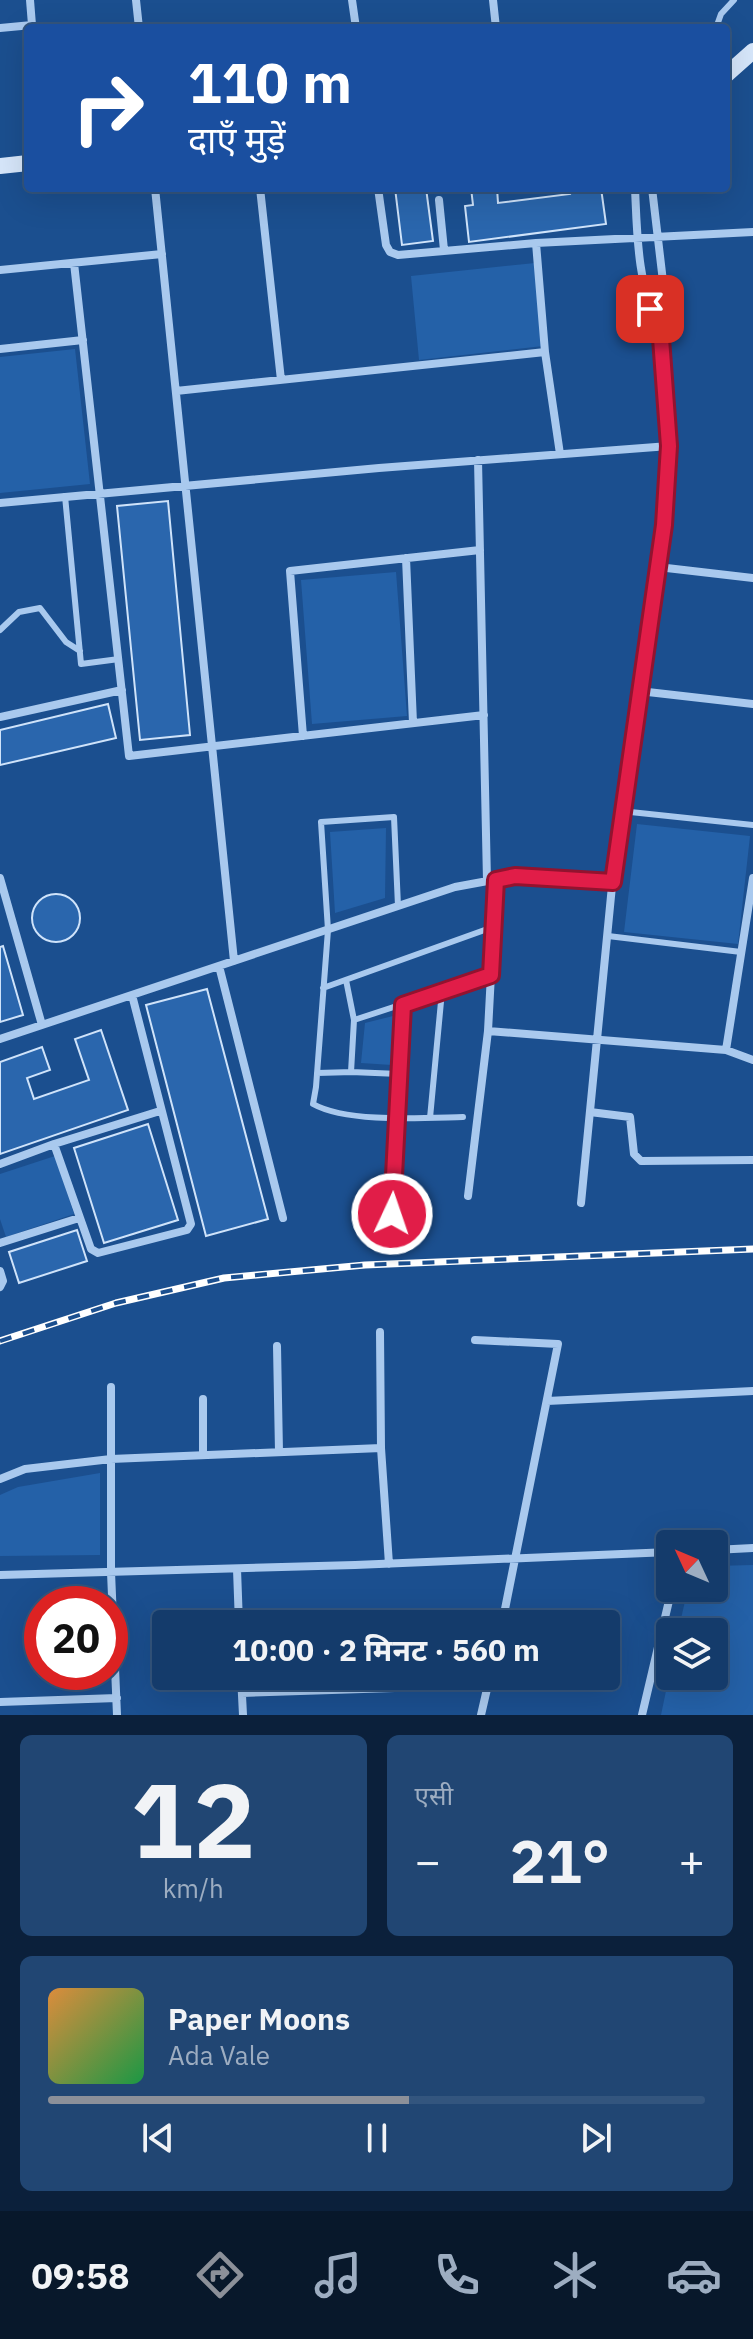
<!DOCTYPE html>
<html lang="hi">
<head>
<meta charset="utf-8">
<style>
	:root { --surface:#143b6b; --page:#214673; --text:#f1f3f6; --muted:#9dadc1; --line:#33557e; --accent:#8c9099 }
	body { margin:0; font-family:"IBM Plex Sans","Noto Sans Devanagari",sans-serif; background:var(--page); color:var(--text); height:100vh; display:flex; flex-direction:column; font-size:30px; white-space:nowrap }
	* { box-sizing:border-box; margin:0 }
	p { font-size:26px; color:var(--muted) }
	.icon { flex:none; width:44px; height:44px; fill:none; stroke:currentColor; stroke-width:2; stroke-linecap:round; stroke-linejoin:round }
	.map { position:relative; height:1715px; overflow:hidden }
	.panel { display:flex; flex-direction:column; gap:20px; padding:20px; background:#0b203b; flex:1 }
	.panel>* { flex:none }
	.guide { position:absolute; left:24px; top:24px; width:706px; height:168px; border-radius:8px; box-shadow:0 8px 32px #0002,0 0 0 2px var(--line); background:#1a4fa0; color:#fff; overflow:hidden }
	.needle { width:52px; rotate:314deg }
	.controls { position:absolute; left:656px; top:1530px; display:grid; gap:16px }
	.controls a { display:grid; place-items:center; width:72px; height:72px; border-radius:8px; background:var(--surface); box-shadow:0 8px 32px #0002,0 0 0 2px var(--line); font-size:40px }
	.speed { position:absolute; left:24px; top:1586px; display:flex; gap:16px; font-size:40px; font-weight:700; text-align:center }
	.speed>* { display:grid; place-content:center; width:104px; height:104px; border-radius:50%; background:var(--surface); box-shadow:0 8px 32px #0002,0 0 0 2px var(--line); line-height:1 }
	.speed .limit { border:12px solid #d22; background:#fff; color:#111 }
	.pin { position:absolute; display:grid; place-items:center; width:68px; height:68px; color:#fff; margin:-34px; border-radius:16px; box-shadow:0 4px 12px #0006 }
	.me { position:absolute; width:88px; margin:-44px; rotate:3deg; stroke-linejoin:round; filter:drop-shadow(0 0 6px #0008) }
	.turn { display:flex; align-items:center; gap:28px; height:168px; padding:0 32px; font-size:36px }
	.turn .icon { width:104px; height:104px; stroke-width:2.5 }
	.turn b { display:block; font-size:56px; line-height:68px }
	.big { font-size:60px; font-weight:700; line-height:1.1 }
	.panel .widget { flex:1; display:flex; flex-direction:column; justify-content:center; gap:12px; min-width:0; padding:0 28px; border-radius:12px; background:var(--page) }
	.panel .dial { align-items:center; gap:0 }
	.dial b { font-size:104px; line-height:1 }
	.song { display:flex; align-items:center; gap:24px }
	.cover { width:96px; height:96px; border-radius:12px; background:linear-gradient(135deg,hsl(30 70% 55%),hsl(140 70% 35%)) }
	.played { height:8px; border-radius:4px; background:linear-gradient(90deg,var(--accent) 55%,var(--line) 55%) }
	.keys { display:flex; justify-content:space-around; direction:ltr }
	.heat { display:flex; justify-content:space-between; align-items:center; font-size:44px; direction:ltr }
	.panel .tiles { flex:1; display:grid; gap:20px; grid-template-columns:1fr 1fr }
	.widget:last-child { grid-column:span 2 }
	.trip { position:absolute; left:152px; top:1610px; width:468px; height:80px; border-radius:8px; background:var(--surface); box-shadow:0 8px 32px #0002,0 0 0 2px var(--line); font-weight:700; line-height:80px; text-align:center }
	.tabs { display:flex; height:128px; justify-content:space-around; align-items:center; background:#08182b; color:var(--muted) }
	.tabs .icon { width:56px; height:56px }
	.tabs .selected { color:var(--accent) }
	.tabs b { font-size:36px; color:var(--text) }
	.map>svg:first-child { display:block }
	.green { fill:#2461a8 }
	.building { fill:#2a66ad; stroke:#cfe3fa; stroke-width:2 }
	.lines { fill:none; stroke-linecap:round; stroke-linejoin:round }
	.lane { stroke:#a9c9ee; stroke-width:6 }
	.street { stroke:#a9c9ee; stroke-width:8 }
	.secondary { stroke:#d6e6fa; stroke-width:16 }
	.rail-casing { stroke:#fff; stroke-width:7 }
	.rail { stroke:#1b4f8f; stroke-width:4; stroke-dasharray:12; stroke-linecap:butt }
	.route-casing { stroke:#92132f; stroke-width:20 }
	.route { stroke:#e11d48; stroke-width:14 }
</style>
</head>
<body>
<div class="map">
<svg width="753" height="1715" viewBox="0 0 753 1715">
	<rect width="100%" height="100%" fill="#1b4f8f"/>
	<path class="green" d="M535,263L543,346L419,360L411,276Z
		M75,349L90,484L0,493V357Z
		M396,572L407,716L312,724L301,580Z
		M637,824L750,836L738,944L624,932Z
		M386,828L385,898L335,913L330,832Z
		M397,1015L392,1065L361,1063L365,1023Z
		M55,1156L74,1214L6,1237L0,1219V1174Z
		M100,1473V1555L0,1556V1495L18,1487Z
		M753,1565V1715H661L670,1672V1676H714V1632H678L688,1588H714V1566Z"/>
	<path class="building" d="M395,188H426L433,241L402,245Z
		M471,188H497L498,203L570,194L569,188H601L606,224L469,242L465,206L473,205Z
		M168,501L190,735L140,740L117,506Z
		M108,704L116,738L0,765V730Z
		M32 918a24 24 0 1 1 48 0a24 24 0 1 1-48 0Z
		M3,946L23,1015L0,1022V947Z
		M207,989L268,1219L206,1236L146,1005Z
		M101,1030L128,1110L0,1154V1062L42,1047L50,1070L27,1078L34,1099L89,1080L75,1039Z
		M148,1124L178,1220L104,1243L74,1148Z
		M77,1230L87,1261L19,1283L9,1252Z"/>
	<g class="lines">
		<path class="lane" d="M716,28L721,14L734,0
			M65,496L81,664L119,659
			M0,630L19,612L40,608L66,642L80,651
			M621,811L753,825
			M398,906L394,817L321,822L328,930L316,1087L313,1104C347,1123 422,1118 463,1117
			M608,936L741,952
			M346,980L354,1020L351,1072L399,1074
			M323,988L493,927
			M354,1020L491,975
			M317,1073L353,1072
			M430,1118L442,991
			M392,1214L403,1005"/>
		<path class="street" d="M136,0L139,28
			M352,0L356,28
			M493,0L496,28
			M0,28L32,25L30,0
			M155,188L234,961
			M260,188L281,380
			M378,188L386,245L390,252L398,255L536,243L753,232
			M635,188C637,230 637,289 660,325
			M439,200L444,250
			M536,243L545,352L560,454
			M74,263L129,756L484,715
			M0,270L162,254
			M0,349L83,340
			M176,391L545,352
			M478,460L487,881
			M0,503L379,468L669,446
			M406,558L413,723
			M658,567L753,578
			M639,691L753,704
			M0,717L122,690
			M303,736L290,571L480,550
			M0,878L42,1025
			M219,966L283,1218
			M488,1031L726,1050L753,1060
			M0,1039L455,887L515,876L613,882
			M726,1050L753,878
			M590,1112L630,1117L634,1154L641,1161L753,1160
			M54,1144L91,1249L98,1253L187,1230L191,1224L132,995
			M0,1164L54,1144L160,1111
			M468,1196L488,1031L496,880
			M581,1203L616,845L664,525L669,446L660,325L666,307L652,188
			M0,1243L79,1218
			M0,1271L3,1281L0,1287
			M380,1332L381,1448L389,1564
			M475,1340L558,1344L502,1624
			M277,1346L279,1452
			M111,1387V1572L117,1715
			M203,1399V1455
			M547,1401L753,1391
			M0,1479L25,1469L111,1459L381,1448
			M714,1550L753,1548
			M237,1569L239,1624
			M0,1575L355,1565L670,1552
			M241,1676L243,1715
			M242,1693L488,1685
			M0,1702L117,1698
			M481,1715L490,1676
			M642,1715L672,1588"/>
		<path class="secondary" d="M726,75L753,51
			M0,166L28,163"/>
		<defs>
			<path id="rail" d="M0,1341L116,1303L224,1278L365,1265L753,1249"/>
		</defs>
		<use href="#rail" class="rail-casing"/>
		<use href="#rail" class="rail"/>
	</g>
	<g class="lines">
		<defs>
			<path id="route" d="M392,1214L403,1005L491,975L496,880L515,876L613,882L664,525L669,446L660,325L650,309"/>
		</defs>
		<use href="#route" class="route-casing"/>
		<use href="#route" class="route"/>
	</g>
</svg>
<div class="controls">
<a><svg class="needle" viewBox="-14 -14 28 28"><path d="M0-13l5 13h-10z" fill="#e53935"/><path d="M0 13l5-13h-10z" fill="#9dadc1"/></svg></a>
<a><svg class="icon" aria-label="layers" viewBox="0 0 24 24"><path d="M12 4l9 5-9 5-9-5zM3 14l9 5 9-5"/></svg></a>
</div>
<div class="speed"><div class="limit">20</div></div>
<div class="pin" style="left:650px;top:309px;background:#d93025"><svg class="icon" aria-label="arrive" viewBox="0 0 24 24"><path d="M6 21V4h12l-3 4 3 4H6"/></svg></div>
<svg class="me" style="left:392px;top:1214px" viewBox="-20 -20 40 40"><circle r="17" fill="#e11d48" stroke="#fff" stroke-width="3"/><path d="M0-11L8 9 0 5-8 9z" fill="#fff"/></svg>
<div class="trip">10:00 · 2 मिनट · 560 m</div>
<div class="guide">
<div class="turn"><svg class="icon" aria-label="right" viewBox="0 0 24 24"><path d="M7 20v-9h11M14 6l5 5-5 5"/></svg><div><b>110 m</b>दाएँ मुड़ें</div></div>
</div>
</div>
<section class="panel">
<div class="tiles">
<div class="widget dial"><b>12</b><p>km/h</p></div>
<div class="widget"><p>एसी</p>
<div class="heat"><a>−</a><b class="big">21°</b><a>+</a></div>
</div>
<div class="widget">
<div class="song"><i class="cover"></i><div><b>Paper Moons</b><p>Ada Vale</p></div></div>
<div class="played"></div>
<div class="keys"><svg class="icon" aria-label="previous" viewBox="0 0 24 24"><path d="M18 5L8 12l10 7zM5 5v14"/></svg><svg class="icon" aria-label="pause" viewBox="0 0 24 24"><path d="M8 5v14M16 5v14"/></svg><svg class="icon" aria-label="next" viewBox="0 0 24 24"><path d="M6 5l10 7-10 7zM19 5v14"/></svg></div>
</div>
</div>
</section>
<nav class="tabs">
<b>09:58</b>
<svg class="icon selected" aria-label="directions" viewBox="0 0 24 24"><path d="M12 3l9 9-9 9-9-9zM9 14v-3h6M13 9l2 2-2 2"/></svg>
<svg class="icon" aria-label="music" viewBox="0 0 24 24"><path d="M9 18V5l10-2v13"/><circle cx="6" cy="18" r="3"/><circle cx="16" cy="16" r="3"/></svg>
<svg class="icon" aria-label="phone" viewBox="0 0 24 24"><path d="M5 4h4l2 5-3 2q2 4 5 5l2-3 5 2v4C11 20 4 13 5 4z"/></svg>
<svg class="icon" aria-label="climate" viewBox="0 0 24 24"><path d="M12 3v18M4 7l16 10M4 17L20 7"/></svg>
<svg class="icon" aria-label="car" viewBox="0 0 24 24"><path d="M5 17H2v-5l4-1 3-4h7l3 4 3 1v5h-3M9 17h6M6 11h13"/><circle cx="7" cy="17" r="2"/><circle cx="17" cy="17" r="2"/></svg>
</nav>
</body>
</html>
